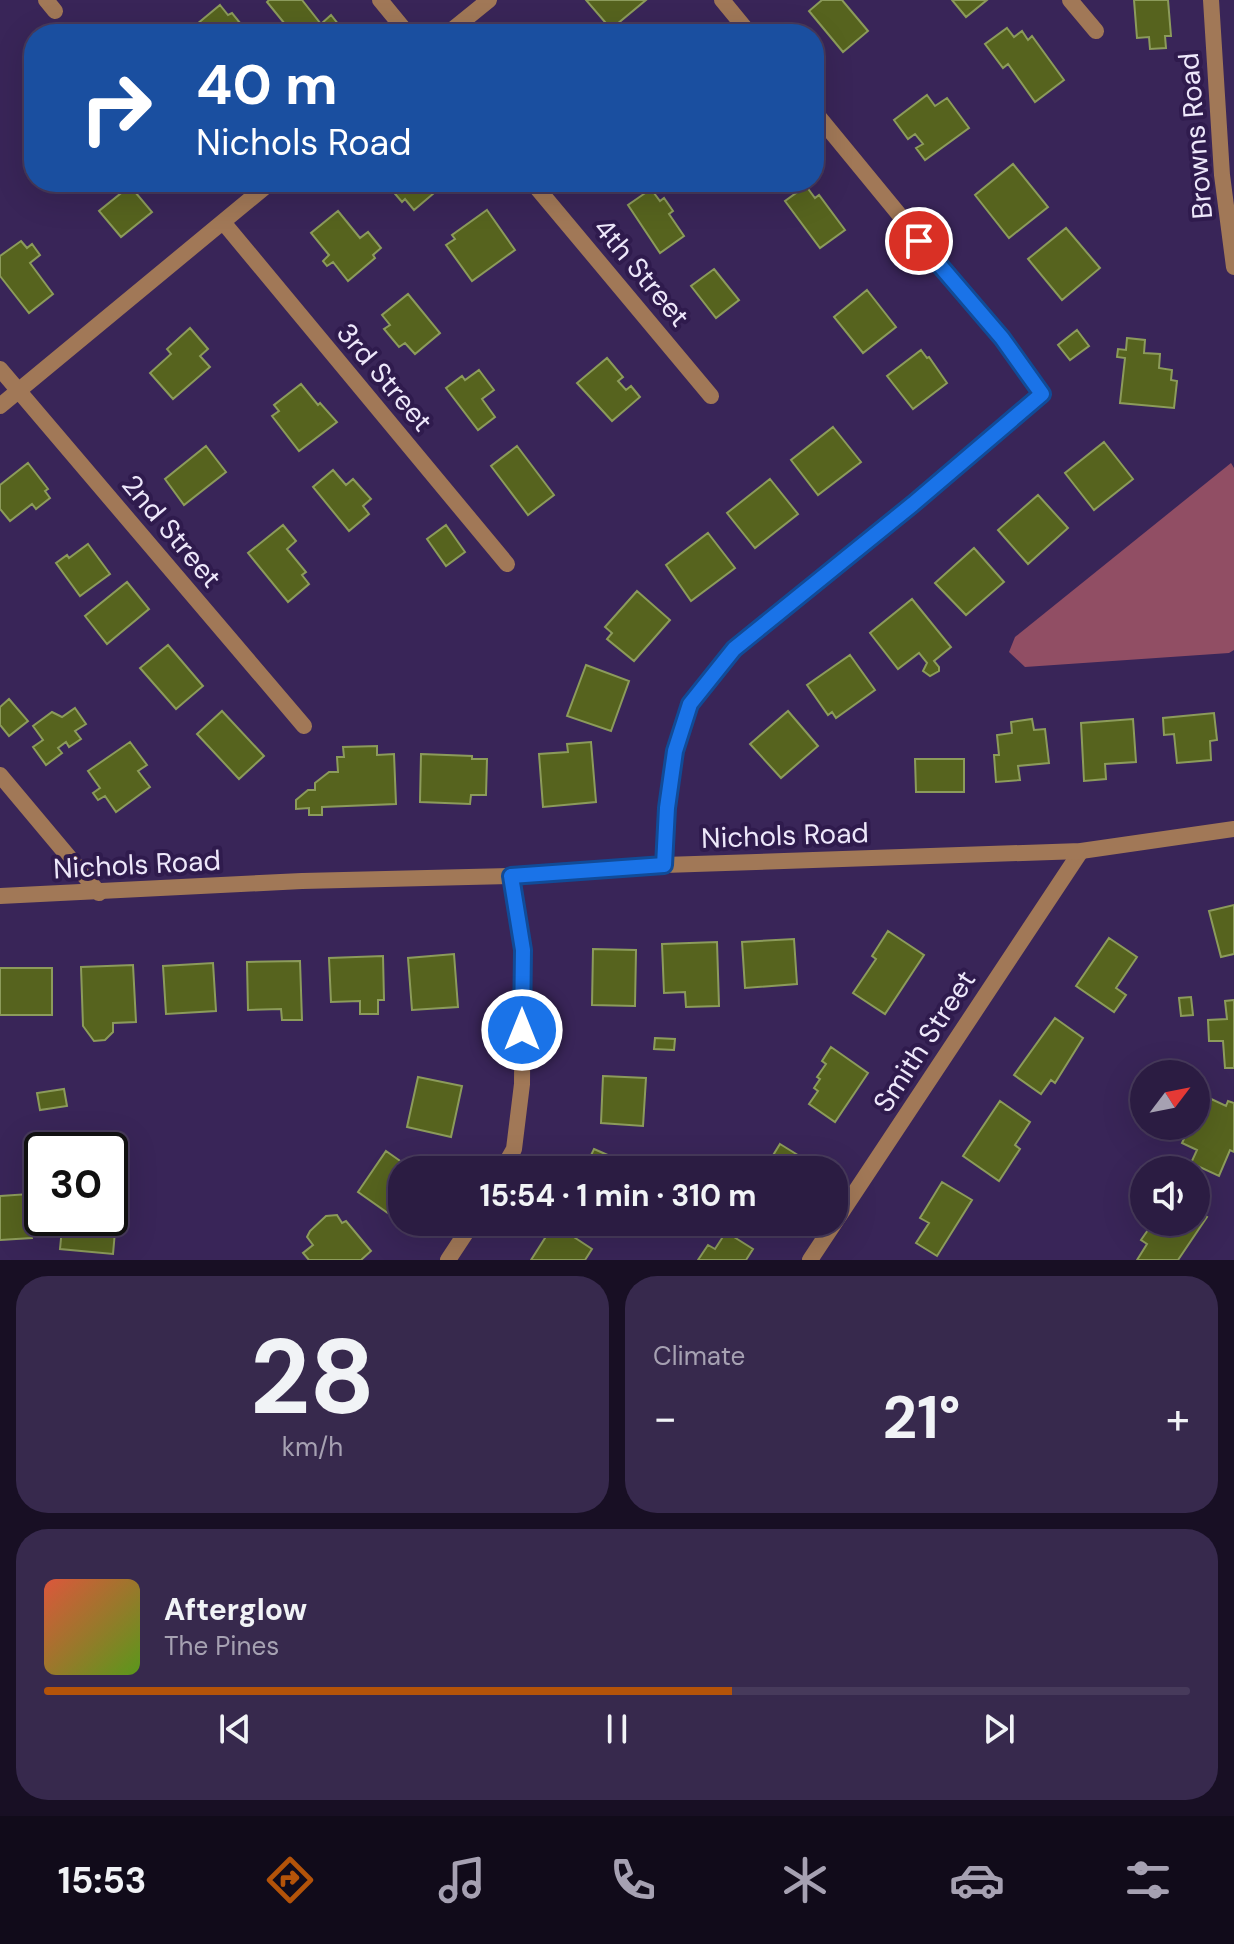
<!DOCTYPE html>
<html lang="en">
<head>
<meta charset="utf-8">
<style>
	:root { --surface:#2b1c42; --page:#37294d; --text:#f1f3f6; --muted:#a6a1b2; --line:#473a5b; --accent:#b45309 }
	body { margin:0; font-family:"DM Sans",sans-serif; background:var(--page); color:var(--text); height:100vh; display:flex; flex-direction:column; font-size:30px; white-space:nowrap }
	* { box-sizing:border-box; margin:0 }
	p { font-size:26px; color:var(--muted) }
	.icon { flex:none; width:44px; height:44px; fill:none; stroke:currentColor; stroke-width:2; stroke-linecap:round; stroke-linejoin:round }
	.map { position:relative; height:1260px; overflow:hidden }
	.details { display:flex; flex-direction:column; gap:16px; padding:16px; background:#180f24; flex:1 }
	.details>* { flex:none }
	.hud { position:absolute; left:24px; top:24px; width:800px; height:168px; border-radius:32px; box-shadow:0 8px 32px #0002,0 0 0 2px var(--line); background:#1a4fa0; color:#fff; overflow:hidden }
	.needle { width:52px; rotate:58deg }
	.controls { position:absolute; left:1130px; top:1060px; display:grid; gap:16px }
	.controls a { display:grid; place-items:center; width:80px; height:80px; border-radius:50%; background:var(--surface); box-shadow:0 8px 32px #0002,0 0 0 2px var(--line); font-size:40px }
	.speed { position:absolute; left:24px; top:1132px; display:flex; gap:16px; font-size:40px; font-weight:700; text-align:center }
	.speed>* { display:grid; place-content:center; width:104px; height:104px; border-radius:50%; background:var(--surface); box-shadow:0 8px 32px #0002,0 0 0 2px var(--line); line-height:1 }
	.speed .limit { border:4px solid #111; border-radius:12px; background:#fff; color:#111 }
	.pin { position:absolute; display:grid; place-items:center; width:68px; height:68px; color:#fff; margin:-34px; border:4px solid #fff; border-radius:50%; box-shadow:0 2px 8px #0007 }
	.me { position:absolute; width:88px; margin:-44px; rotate:0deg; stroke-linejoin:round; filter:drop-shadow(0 0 6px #0008) }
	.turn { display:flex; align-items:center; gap:28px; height:168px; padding:0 40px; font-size:36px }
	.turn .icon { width:104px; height:104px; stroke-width:2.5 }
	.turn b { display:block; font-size:56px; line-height:68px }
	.big { font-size:60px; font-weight:700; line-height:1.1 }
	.details .card { flex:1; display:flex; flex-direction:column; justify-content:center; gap:12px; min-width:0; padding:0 28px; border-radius:32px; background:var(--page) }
	.details .dial { align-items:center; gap:0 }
	.dial b { font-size:104px; line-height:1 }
	.song { display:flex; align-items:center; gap:24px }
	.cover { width:96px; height:96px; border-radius:12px; background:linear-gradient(135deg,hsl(10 70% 55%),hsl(90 70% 35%)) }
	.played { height:8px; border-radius:4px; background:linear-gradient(90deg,var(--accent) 60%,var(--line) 60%) }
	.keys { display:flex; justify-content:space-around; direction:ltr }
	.heat { display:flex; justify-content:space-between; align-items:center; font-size:44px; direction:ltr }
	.details .tiles { flex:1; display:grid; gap:16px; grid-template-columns:1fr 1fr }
	.card:last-child { grid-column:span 2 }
	.trip { position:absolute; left:388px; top:1156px; width:460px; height:80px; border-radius:32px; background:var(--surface); box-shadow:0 8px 32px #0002,0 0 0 2px var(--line); font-weight:700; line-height:80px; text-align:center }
	.menu { display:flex; height:128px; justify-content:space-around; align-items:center; background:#110b1a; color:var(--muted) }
	.menu .icon { width:56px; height:56px }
	.menu .on { color:var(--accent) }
	.menu b { font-size:36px; color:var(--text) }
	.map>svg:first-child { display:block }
	.forest { fill:#914e64 }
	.building { fill:#56631e; stroke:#8c9b5b; stroke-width:2 }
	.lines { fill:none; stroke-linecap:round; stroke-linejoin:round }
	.minor { stroke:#a17857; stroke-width:16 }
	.tertiary { stroke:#a17857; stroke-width:16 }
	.route-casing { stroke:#114b97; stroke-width:20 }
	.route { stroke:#1a73e8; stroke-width:14 }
	.labels { text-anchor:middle; stroke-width:8; stroke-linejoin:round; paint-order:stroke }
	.street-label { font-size:28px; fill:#ede7fa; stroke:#2f1b4d }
</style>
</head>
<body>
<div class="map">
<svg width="1234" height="1260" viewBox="0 0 1234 1260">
	<rect width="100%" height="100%" fill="#392558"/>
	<path class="forest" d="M1231,463L1234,468V650L1229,653L1025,667L1009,652L1015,637Z"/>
	<path class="building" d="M269,0H302L321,24L331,15L346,34H293L267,2Z
		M586,0H646L611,29Z
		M822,0H842L868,31L843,52L809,11Z
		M952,0H987L966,17Z
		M1134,0H1168L1171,36H1165L1166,48L1150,49L1149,37L1137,38Z
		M220,5L228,15L232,13L249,34H185Z
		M1007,28L1014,37L1022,31L1028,40L1032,36L1064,80L1035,102L1008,64L1003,68L985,44Z
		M927,95L935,106L947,98L969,128L925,160L916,148L923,144L915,134L908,139L894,120Z
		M1013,164L1048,207L1009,238L975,195Z
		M385,182H435L440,188L414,210L405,199L402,202Z
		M130,186L152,212L121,237L99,211Z
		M806,186L815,198L819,195L845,230L820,248L785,201Z
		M651,189L660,201L664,198L673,211L669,214L684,236L660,253L628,205Z
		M487,210L515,250L472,281L446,245L455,239L452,235Z
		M338,211L360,238L368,232L381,248L373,255L375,258L348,281L333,262L327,266L323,261L329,255L311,233Z
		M1066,228L1100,268L1062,300L1028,259Z
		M21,241L27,248L32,244L40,255L30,263L53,294L29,313L0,276V256Z
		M714,269L739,300L716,318L691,286Z
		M867,290L896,327L863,353L834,317Z
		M408,294L440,333L415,354L405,343L399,347L384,329L390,325L382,315Z
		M190,328L208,349L200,356L210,367L173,399L150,373L171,354L167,349Z
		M1077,330L1089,346L1070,360L1058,345Z
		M1127,338L1145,340L1144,353L1160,354L1159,368L1172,370L1171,380L1177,381L1174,408L1120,403L1125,358L1117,357L1118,349L1126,350Z
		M921,350L927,358L929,357L947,383L913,409L887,376Z
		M607,358L623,377L618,381L626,390L631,386L640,397L612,421L577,383Z
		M479,370L494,390L482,399L495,417L478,430L446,388L462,376L465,380Z
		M301,384L318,405L320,403L337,422L299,451L272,416L279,411L274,405Z
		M833,427L861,462L818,495L791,460Z
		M1104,442L1133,479L1094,510L1065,473Z
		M206,446L226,472L184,505L165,479Z
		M517,446L554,495L528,515L491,466Z
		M28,463L48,489L45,491L50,498L36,509L32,504L10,521L0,509V485Z
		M333,470L346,485L353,479L371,499L363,506L369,514L349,531L313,487Z
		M770,479L798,514L755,548L727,513Z
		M1038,495L1068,528L1028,564L998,530Z
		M283,525L296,541L287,549L306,572L302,575L309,584L288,602L248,553Z
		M446,525L465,552L446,566L427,539Z
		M708,533L735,568L691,601L666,565Z
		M88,544L110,574L80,596L56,563L67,555L69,558Z
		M974,548L1004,582L966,615L935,583Z
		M127,582L149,609L107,644L85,616Z
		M637,591L670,620L634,661L607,639L612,633L605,627Z
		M912,599L951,647L934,661L939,667V671L930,676L923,671L927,663L919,653L898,669L870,633Z
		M168,645L203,686L176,709L140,668Z
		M850,655L875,690L836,718L832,712L828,715L807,685Z
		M586,665L629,681L611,731L567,716Z
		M9,699L28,721L9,736L0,725V707Z
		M75,708L86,724L75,731L81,739L69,747L66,742L58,748L62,753L46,765L33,747L43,740L33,726L52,712L62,717Z
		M222,711L264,756L239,779L197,734Z
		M788,711L818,746L781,778L750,744Z
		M1214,713L1217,740L1210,741L1211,760L1177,763L1174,734L1164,735L1163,718Z
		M1032,719L1034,730L1045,729L1049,763L1018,766L1020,780L996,782L994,755H999L997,735L1012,733L1011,722Z
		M1133,719L1136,762L1105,764L1106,779L1084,781L1081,723Z
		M130,742L147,765L138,771L150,787L116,812L105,796L98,800L93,793L100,788L88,771Z
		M591,742L596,802L543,807L539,754L568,752L567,744Z
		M377,746V755L394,754L396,804L322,807V815H309V808L296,809V800L308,790H315V783L329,772H338L337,757H344L343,747Z
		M421,754L472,756V759H487L486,795H471L470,804L420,802Z
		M915,759H964V792H916Z
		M1234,905V954L1221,957L1209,911Z
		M888,931L924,955L885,1014L853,993L876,959L872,956Z
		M1109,938L1137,957L1116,988L1126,995L1114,1012L1076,986Z
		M794,939L797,984L745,988L742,942Z
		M717,942L719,1006L686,1007L685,992L664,993L662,944Z
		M593,949L636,950L635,1006L592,1005Z
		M454,954L458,1007L412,1010L408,958Z
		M383,956L384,1000H378V1014H360V1001L331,1002L329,958Z
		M300,961L302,1020H282L281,1009L248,1010L247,962Z
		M213,963L216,1011L166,1014L163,966Z
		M133,965L136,1022L113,1023V1032L105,1040L94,1041L83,1026L81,967Z
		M0,968H52V1015H0Z
		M1191,997L1193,1015L1181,1016L1179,998Z
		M1234,1000V1068H1225L1223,1041H1209L1208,1020L1227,1019L1225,1001Z
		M1055,1018L1083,1038L1055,1083L1051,1080L1041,1094L1014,1075Z
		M655,1038L675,1039L674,1050L654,1049Z
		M831,1047L868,1073L835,1122L809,1104L818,1091L814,1088L820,1079L817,1077L826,1064L822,1061Z
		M603,1076L646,1078L643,1126L601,1123Z
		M418,1077L462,1086L451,1137L407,1127Z
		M64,1089L67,1106L40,1110L37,1093Z
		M1209,1098L1226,1106L1228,1101L1234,1103V1152L1230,1150L1219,1176L1191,1163L1197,1150L1182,1143L1190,1126H1196L1198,1108L1204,1110Z
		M1000,1101L1030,1122L1015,1145L1020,1149L999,1181L963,1156Z
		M780,1144L814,1165L811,1170H764Z
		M594,1149L635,1167L633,1170H584Z
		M386,1151L413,1170H402V1208L395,1218L358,1192Z
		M942,1182L972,1200L937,1256L916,1243L929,1223L920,1218Z
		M29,1194L32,1238L0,1240V1196Z
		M110,1209H117L113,1254L60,1249L63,1218H110Z
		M1196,1209L1207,1217L1178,1260H1137L1147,1244L1141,1240L1150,1227L1141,1221L1144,1215V1222H1196Z
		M337,1215L342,1223L346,1221L371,1251L361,1260H309L303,1253L313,1245L307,1237L310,1231L326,1216Z
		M554,1224L592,1249L585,1260H531Z
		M726,1232L753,1249L746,1260H698L708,1245L715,1249Z"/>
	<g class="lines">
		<path class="minor" d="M46,0L55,11
			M380,0L408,34
			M722,0L750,34
			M1070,0L1096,31
			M447,34L489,0
			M532,182L711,396
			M223,222L507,564
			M0,369L304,726
			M0,406L271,182
			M0,775L99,893
			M664,865L667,808L675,751L690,704L734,649L913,504L1042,394L1017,358L814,111
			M502,1170L514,1149L522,1084L523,950L511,876
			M448,1260L473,1222
			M810,1260L1081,851"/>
		<path class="tertiary" d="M1211,0L1222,175L1234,267
			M0,896L302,881L511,876L664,865L1081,851L1234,829"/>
	</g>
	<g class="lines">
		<defs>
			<path id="route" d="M522,1030L523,950L511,876L664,865L667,808L675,751L690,704L734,649L913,504L1042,394L1002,338L919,241"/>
		</defs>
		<use href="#route" class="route-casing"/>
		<use href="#route" class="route"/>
	</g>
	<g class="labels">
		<g class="street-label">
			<text transform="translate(1195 136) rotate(-95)" y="10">Browns Road</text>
			<text transform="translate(642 272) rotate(50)" y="10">4th Street</text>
			<text transform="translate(385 377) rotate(50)" y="10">3rd Street</text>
			<text transform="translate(172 531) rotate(50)" y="10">2nd Street</text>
			<text transform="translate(785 835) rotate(-2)" y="10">Nichols Road</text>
			<text transform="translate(137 864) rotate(-3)" y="10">Nichols Road</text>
			<text transform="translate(924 1041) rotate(-57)" y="10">Smith Street</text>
		</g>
	</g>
</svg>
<div class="controls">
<a><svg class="needle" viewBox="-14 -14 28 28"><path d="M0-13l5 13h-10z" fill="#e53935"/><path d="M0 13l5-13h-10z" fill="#a6a1b2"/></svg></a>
<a><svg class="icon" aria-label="sound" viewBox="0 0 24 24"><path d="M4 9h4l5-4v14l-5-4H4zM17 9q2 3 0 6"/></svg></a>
</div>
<div class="speed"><div class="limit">30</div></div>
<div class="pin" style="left:919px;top:241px;background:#d93025"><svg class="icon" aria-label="arrive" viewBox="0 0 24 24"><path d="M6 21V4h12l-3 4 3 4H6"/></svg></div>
<svg class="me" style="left:522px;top:1030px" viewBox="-20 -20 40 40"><circle r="17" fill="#1a73e8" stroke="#fff" stroke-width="3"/><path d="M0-11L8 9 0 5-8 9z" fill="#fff"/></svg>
<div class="trip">15:54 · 1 min · 310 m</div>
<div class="hud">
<div class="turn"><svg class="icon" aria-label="right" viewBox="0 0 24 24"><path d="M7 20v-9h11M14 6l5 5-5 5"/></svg><div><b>40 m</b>Nichols Road</div></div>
</div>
</div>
<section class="details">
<div class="tiles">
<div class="card dial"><b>28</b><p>km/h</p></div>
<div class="card"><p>Climate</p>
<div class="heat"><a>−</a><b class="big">21°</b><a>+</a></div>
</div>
<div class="card">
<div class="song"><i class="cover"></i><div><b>Afterglow</b><p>The Pines</p></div></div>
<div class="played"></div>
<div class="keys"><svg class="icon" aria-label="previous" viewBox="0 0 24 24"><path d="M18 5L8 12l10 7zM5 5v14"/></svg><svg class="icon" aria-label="pause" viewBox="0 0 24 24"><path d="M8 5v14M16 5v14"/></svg><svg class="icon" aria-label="next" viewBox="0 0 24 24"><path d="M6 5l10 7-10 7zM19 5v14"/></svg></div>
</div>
</div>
</section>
<nav class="menu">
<b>15:53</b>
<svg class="icon on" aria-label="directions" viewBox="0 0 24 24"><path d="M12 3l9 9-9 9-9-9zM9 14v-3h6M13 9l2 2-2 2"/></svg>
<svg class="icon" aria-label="music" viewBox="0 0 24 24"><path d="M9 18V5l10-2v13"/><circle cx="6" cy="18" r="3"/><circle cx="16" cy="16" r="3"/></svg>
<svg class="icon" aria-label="phone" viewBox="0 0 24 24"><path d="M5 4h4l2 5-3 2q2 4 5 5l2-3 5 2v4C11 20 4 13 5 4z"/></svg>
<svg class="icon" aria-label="climate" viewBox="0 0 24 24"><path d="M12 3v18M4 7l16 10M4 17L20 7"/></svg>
<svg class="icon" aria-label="car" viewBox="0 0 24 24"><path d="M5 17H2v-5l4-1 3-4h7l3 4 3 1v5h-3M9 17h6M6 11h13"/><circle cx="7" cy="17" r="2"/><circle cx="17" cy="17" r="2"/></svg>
<svg class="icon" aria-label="filters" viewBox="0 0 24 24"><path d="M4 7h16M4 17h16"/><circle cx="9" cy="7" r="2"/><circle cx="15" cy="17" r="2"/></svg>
</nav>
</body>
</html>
